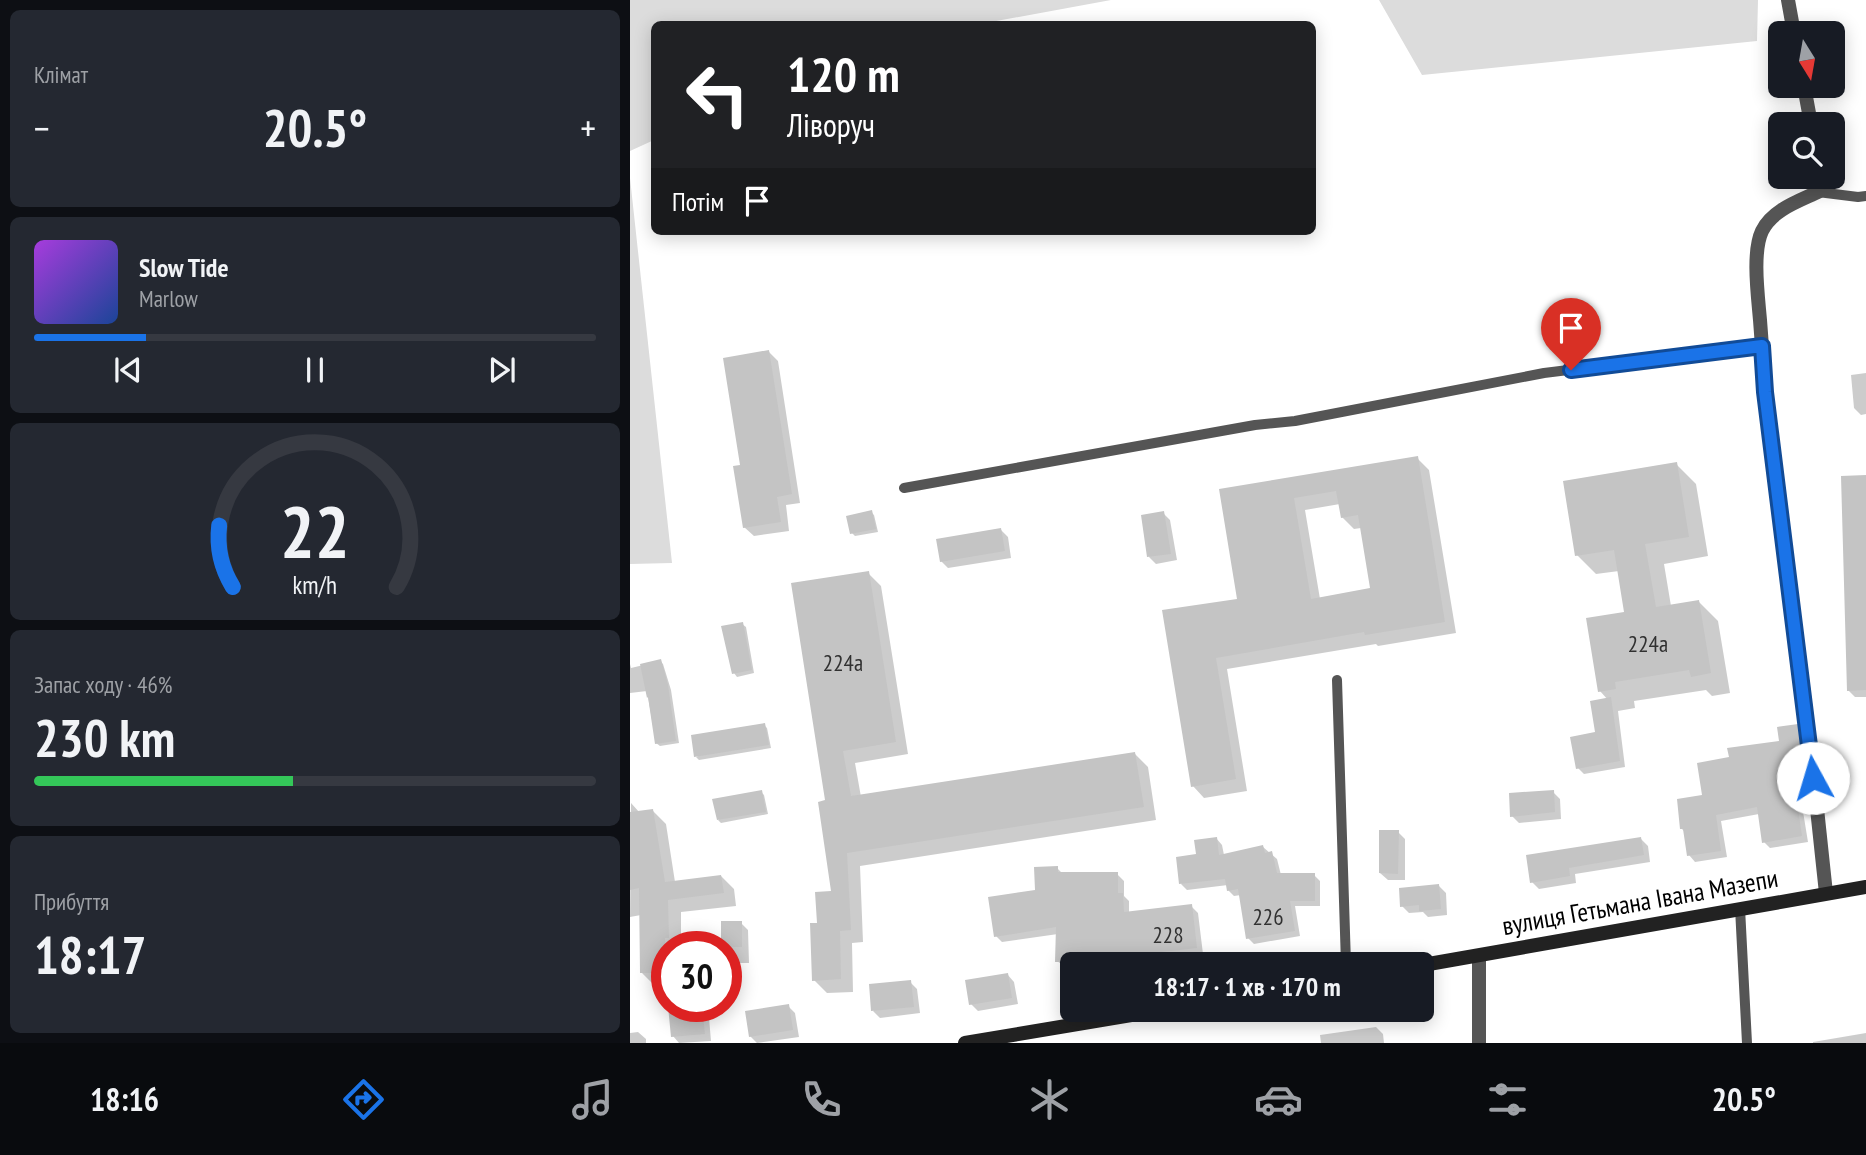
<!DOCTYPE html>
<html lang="uk">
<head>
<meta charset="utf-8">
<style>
	:root { --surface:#171b24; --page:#242831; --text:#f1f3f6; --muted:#9ea1a6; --line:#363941; --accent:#1a73e8 }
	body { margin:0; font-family:"PT Sans Narrow",sans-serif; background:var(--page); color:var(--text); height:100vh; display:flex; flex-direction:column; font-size:26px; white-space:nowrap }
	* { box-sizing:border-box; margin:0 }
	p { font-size:23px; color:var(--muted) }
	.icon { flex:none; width:38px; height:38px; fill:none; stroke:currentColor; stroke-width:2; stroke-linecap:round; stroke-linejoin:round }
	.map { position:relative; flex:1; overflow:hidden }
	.side { display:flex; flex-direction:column; gap:10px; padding:10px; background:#0d0f14; width:630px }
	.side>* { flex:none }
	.top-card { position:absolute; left:21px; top:21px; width:665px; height:214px; border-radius:10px; box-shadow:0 4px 18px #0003; background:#202124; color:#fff; overflow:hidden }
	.needle { width:46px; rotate:169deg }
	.tools { position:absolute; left:1138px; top:21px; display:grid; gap:14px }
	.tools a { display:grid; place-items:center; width:77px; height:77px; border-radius:10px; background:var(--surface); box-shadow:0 4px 18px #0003; font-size:35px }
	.speed { position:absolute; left:21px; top:931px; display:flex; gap:14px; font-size:35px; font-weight:700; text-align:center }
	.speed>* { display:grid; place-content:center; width:91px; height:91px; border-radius:50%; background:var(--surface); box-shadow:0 4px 18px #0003; line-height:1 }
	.speed .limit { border:10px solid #d22; background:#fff; color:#111 }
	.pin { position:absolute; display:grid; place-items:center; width:60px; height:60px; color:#fff; margin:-72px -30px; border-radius:50% 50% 50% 0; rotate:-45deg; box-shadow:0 0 7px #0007 }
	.pin .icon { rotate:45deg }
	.me { position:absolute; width:77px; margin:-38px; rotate:354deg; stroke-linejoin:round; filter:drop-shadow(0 0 5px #0008) }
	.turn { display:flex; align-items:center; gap:24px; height:147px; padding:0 21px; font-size:32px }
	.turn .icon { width:91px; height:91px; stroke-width:2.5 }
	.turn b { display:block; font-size:49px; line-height:60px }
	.then { display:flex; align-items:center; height:66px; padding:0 21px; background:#0003; gap:14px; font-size:26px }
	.big { font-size:52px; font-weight:700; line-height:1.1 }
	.side .card { flex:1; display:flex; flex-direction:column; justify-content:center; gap:10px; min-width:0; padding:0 24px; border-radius:10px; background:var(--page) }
	.side .dial { align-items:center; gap:0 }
	.dial svg { height:182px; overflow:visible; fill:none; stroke:var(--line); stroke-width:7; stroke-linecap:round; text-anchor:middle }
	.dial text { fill:var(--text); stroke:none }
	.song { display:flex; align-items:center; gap:21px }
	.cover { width:84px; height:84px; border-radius:10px; background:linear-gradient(135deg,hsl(280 70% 55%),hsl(220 70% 35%)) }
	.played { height:7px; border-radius:4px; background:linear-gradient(90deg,var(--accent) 20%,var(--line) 20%) }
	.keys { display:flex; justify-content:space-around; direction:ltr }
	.heat { display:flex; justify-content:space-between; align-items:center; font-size:38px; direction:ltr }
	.charge { height:10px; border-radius:5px; background:linear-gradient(90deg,#34c759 46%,var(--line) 0) }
	.trip { position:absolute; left:430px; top:952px; width:374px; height:70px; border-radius:10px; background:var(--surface); box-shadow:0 4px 18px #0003; font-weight:700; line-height:70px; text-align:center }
	.tab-bar { display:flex; height:112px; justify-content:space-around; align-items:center; background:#090b0e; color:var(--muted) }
	.tab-bar .icon { width:49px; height:49px }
	.tab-bar .on { color:var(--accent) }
	.tab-bar b { font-size:32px; color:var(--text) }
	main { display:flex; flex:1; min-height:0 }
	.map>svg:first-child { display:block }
	.green { fill:#dcdcdc }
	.shadow { fill:#0003; fill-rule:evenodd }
	.building { fill:#c4c4c4; fill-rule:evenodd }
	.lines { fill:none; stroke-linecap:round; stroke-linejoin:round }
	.service { stroke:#555; stroke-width:10 }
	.minor { stroke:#555; stroke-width:14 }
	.secondary { stroke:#222; stroke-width:14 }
	.route-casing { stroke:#114b97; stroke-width:18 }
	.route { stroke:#1a73e8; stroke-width:12 }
	.labels { text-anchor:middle; stroke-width:5; stroke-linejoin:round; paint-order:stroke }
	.number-label { font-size:23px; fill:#313131 }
	.street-label { font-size:26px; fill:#000; stroke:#fff }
</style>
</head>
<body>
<main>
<section class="side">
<div class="card"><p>Клімат</p>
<div class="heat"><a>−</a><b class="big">20.5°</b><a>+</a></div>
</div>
<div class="card">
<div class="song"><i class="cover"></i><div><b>Slow Tide</b><p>Marlow</p></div></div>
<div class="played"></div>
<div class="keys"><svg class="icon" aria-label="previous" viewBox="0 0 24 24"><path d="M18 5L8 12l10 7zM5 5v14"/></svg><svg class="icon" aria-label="pause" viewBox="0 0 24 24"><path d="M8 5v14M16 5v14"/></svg><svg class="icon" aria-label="next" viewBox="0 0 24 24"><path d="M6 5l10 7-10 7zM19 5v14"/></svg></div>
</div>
<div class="card dial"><svg viewBox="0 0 100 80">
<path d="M14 69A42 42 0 1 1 86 69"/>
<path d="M14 69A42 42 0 0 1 8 42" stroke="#1a73e8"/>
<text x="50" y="56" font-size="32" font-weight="700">22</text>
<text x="50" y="72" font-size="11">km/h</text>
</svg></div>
<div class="card"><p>Запас ходу · 46%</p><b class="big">230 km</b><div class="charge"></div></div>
<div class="card"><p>Прибуття</p><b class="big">18:17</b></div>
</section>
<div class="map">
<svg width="1236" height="1043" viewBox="0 0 1236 1043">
	<rect width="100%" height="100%" fill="#fff"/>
	<path class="green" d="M0,0H481L350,24H24V140L0,151Z
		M749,0H1128L1127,41L792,75Z
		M0,178L42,563L0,564Z"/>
	<path class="shadow" d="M139,352L148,361L170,503L156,505L159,531L124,536L114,527L112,467Z
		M1236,373V414L1231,415L1224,408L1221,375Z
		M787,458L799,470L826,633L748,646L746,644L597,669L617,791L574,798L563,786L534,612L609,600L591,491ZM710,504L712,517L724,529L731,528L742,590L690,599L675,510Z
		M1046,464L1066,484L1078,556L1034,564L1041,606L1069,602L1088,621L1100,693L1082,696L1076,690L1004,701L1005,708L988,711L995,767L954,774L948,768L967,734L978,700L970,691L996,613L989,571L966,574L947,555Z
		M1236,477V697H1225L1218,690Z
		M241,512L244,515L248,532L225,536L222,533Z
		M533,513L540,520L547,560L526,564L519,557Z
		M371,530L378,537L381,558L318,568L311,561Z
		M238,573L251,586L278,754L225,763L231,797L505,754L518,767L526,820L230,866L233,942L222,943L223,992L197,993L184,980L188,925L203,893L197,802Z
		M112,624L116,627L124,673L107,677L104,673Z
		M30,661L33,664L41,690L49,743L30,746L26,743L17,691L0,693V664L1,668Z
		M134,725L137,728L141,748L69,760L66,757Z
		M1167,726L1174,732L1177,760L1171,761L1175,786L1169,787L1178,842L1140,848L1134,842L1129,814L1091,821L1097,857L1065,862L1059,855L1055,832L1052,829L1101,759L1151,742Z
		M131,792L134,795L138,814L91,823L88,820Z
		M923,792L930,799L931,819L889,823L882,816Z
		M1,803L10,813L23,811L36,824L45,882L91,876L104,889L106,906L51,912V947H37V986H25L12,973L11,915L0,917Z
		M768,832L775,839V880H758L750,873Z
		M586,838L592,845L594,855L633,847L647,859L651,875H684L690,881V906H665L670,936L624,944L618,938L611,895L604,896L598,890V885L557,890L551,884L568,856Z
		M1011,839L1018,846L1020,862L945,874L946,883L909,889L902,882Z
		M427,868L433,874H487L494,881V896L499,901V913L561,906L568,913L573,954L512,961V964H443V971H441L427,961L428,934L372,942L366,936Z
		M809,886L816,893L817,915L798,917L793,912L779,913L772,906Z
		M111,923L118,930L119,963H100L96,960V947Z
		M377,974L384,982L388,1004L348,1011L341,1004Z
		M280,982L287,989L290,1013L250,1018L243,1011Z
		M40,1006H78L81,1041L49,1043L43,1036Z
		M158,1006L165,1013L169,1037L127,1043L120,1036Z
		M746,1027L753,1034L754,1043H691L690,1035Z
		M8,1032L16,1039V1043H0V1033Z
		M1236,1033V1043H1183V1042Z"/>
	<path class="building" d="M139,350L162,494L147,497L151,522L113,528L103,466L110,465L93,358Z
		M788,456L815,622L735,635L734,632L586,658L606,779L561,787L532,610L607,599L589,489ZM706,491L711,518L728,515L740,588L681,599L664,498Z
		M1047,462L1059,537L1015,544L1026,607L1069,600L1081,673L1061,677L1059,670L985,682L986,689L968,692L956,618L994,612L984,550L945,556L933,481Z
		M1236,475V690L1217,691L1211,476Z
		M242,510L246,529L220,534L216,516Z
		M534,511L541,554L517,557L511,515Z
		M371,528L375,551L310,562L306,539Z
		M239,571L266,742L213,751L221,796L505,752L514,807L217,853L221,930L210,931L211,979L182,981L180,923H187L185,892L201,891L188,802L195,800L161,583Z
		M113,622L122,670L102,674L91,626Z
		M31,659L38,685L46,741L25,744L18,697L17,698L10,664Z
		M981,697L990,761L946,769L940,737L965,732L960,701Z
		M135,723L139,745L64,757L61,735Z
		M1168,724L1171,754L1165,755L1169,780L1164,781L1172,836L1132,843L1127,807L1086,815L1091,851L1057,856L1053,829H1050L1047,799L1072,795L1067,763L1099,757L1097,748L1149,741L1147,727Z
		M132,790L136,812L87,820L82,799Z
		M924,790L925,812L880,817L879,793Z
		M23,809L35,882L91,875L94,893L38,900L39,938H35L36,973H10L9,888L0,890V812Z
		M749,830H769L768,874L749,873Z
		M587,837L589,855L633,845L635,853L642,851L647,873H685V901H660L665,931L616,939L608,889L597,891L595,879L549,884L546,857L566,854L564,840Z
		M1011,837L1014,855L939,868L940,876L900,883L896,855Z
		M428,866V872H488V893H493L494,912L562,904L567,948L513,954L472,955L471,963L432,964L430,962H425L426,927L364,937L358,897L405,890L404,867Z
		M809,884L811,909L789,911V905L770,907L769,888Z
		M91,921H112V947H91Z
		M378,973L382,998L339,1005L335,980Z
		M281,980L284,1007L241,1011L239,984Z
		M159,1004L163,1030L119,1037L115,1011Z
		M38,1006H72L75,1034L41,1037Z"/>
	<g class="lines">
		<path class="service" d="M1188,192L1228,197L1236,196
			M274,488L625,425L665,421L914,373L1132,346
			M707,680L716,964
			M1110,908L1117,1043"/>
		<path class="minor" d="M1158,0L1164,33
			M1174,86L1181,124
			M1186,177L1188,192C1169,201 1142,210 1132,231C1122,252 1128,296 1130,320C1138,438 1157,555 1171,672C1181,746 1188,820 1196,893
			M849,1043V956"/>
		<path class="secondary" d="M793,965L1236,887
			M335,1043L531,1010"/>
	</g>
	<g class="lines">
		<defs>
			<path id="route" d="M941,370L1132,346L1135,392L1183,778"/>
		</defs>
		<use href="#route" class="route-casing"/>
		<use href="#route" class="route"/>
	</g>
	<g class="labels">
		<g class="number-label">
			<text x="1018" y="652">224а</text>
			<text x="213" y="671">224а</text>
			<text x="638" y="925">226</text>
			<text x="538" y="943">228</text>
		</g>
		<g class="street-label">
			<text transform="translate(1010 902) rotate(-10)" y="9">вулиця Гетьмана Івана Мазепи</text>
		</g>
	</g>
</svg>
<div class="tools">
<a><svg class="needle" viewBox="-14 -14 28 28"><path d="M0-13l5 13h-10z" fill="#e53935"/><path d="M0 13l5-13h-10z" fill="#9ea1a6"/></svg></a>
<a><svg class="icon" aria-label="search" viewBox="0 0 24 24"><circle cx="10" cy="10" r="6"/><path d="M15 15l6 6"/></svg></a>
</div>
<div class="speed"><div class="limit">30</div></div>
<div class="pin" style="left:941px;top:370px;background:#d93025"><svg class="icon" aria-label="arrive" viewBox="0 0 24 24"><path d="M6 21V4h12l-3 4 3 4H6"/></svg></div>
<svg class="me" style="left:1183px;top:778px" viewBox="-20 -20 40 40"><circle r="19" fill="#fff"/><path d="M0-13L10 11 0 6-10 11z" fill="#1a73e8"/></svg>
<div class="trip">18:17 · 1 хв · 170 m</div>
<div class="top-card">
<div class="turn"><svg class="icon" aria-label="left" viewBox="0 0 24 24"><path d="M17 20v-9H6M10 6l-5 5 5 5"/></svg><div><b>120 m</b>Ліворуч</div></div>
<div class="then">Потім<svg class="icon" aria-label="arrive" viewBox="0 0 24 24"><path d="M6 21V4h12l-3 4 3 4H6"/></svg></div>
</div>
</div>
</main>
<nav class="tab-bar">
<b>18:16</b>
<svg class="icon on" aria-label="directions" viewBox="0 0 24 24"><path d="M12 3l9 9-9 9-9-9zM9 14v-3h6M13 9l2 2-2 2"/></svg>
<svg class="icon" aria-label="music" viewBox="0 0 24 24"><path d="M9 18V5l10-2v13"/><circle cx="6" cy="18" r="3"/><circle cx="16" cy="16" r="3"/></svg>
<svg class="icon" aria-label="phone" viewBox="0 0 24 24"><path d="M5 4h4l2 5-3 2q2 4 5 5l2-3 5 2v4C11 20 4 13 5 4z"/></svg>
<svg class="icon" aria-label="climate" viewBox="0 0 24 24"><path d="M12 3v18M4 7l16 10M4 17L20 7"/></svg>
<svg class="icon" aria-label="car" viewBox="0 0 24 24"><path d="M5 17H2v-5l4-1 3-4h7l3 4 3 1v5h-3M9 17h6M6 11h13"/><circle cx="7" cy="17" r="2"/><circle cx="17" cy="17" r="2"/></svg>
<svg class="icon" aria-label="filters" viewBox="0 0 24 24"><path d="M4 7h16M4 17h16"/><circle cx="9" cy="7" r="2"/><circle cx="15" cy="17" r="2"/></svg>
<b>20.5°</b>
</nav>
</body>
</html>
